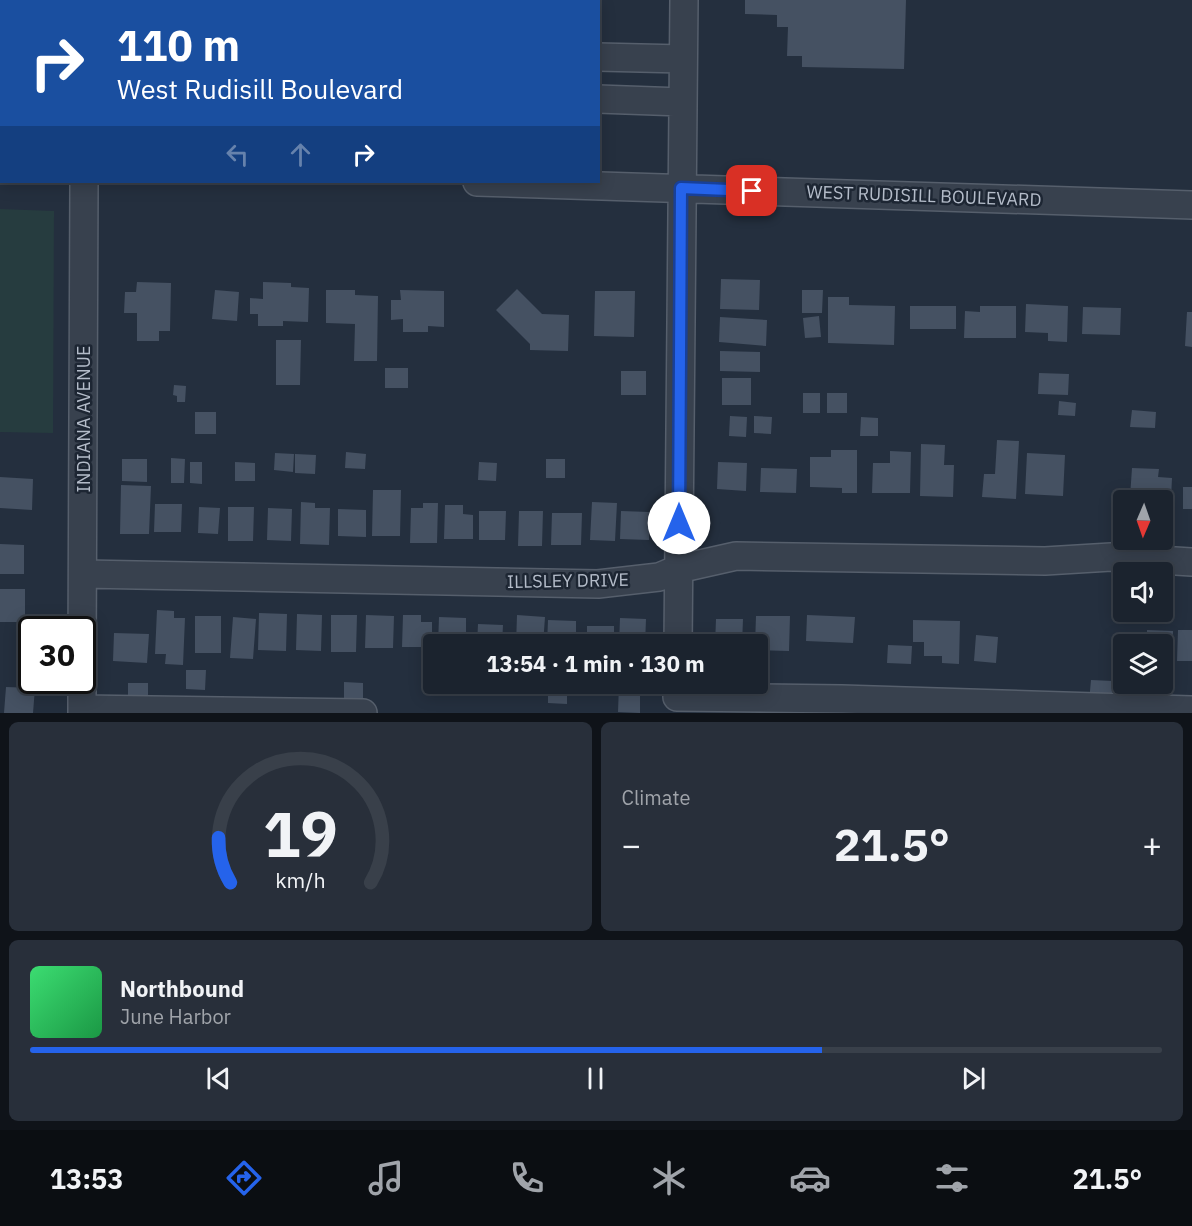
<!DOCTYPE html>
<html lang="en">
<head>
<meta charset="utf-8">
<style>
	:root { --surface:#1b232e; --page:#282f3a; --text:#f1f3f6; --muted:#a0a4aa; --line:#39404a; --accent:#2563eb }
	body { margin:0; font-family:"IBM Plex Sans",sans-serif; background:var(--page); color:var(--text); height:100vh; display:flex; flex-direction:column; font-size:22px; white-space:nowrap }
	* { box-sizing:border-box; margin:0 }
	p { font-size:20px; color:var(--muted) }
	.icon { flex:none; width:33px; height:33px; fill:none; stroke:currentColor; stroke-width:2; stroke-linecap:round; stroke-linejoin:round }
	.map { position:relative; height:713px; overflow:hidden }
	.panel { display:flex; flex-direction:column; gap:9px; padding:9px; background:#0f1319; flex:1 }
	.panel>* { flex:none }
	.banner { position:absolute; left:0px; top:0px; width:600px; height:183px; box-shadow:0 3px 15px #0003,0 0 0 2px var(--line); background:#1a4fa0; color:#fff; overflow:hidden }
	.needle { width:39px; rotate:182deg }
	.tools { position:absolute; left:1113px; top:490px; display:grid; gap:12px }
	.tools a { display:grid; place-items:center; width:60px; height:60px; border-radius:6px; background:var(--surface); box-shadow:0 3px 15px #0003,0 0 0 2px var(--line); font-size:30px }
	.speed { position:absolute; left:18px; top:616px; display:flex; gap:12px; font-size:30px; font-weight:700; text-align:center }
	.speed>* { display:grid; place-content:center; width:78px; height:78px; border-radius:50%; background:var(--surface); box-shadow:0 3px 15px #0003,0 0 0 2px var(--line); line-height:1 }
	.speed .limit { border:3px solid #111; border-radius:9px; background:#fff; color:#111 }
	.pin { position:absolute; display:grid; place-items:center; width:51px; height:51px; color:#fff; margin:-26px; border-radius:12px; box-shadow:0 3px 9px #0006 }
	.me { position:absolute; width:66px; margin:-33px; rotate:0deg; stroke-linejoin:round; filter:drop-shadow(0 0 4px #0008) }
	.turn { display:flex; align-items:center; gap:21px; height:126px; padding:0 18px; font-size:27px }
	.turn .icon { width:78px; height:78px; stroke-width:2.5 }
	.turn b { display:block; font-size:42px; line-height:51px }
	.lanes { display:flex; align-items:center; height:57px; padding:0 18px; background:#0003; justify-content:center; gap:30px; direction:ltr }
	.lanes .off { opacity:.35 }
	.big { font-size:45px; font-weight:700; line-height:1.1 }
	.panel .widget { flex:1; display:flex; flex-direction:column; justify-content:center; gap:9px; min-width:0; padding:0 21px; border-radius:9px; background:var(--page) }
	.panel .dial { align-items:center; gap:0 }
	.dial svg { height:156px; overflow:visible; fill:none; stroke:var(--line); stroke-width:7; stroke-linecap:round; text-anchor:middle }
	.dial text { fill:var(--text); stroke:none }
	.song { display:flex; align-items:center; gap:18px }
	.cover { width:72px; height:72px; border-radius:9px; background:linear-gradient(135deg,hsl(140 70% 55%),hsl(140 70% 35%)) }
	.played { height:6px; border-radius:3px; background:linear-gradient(90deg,var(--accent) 70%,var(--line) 70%) }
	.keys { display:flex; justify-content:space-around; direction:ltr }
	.heat { display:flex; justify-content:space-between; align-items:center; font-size:33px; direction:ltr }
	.panel .tiles { flex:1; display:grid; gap:9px; grid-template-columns:1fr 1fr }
	.widget:last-child { grid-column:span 2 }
	.trip { position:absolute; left:423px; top:634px; width:345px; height:60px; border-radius:6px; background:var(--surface); box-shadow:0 3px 15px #0003,0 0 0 2px var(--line); font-weight:700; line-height:60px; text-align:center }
	.tabs { display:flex; height:96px; justify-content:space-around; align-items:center; background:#0b0e12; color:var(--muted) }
	.tabs .icon { width:42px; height:42px }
	.tabs .active { color:var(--accent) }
	.tabs b { font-size:27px; color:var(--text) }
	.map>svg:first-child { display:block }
	.green { fill:#263c3f }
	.building { fill:#455162 }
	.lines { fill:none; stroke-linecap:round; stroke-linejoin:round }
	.minor-casing { stroke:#565f6c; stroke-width:30 }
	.minor { stroke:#38414e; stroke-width:27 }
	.route-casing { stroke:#184099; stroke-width:15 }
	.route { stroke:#2563eb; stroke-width:10 }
	.labels { text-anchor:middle; stroke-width:5; stroke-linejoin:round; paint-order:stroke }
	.street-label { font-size:18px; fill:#b4bcc9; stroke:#1d2633 }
</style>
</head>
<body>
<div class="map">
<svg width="1192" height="713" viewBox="0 0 1192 713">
	<rect width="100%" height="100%" fill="#242f3e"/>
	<path class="green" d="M0,209L54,211L53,433L0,432Z"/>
	<path class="building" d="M745,0H906L904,69L802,67V56H787L788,27H777V15L745,14Z
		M721,279L760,280L759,310L720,309Z
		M137,282L171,283L170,331H159V341H137V313H124L125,292H136Z
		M263,282L291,283V287L309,288L308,322L283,321V326H258V314H250V298L263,299Z
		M517,289L542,314L569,315L568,351L530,350V344L496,310Z
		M215,290L239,292L237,321L212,319Z
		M326,290H355V295L378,296L377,361H354L355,324L326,323Z
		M400,290L444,291V327L428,326V332H403V319L391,320V300H401Z
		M802,290H823L822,313H802Z
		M595,291H635L634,337L594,336Z
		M828,297H849V305L895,306L894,345L828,343Z
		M1026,304L1068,306L1067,342L1048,341V333L1025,332Z
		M910,306H956V329H910Z
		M980,306H1016V338H964L965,311L980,312Z
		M1083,307L1121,308L1120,335L1082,334Z
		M1187,312H1192V347L1185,346Z
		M819,316L821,337L805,338L803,318Z
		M720,317L767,320L766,346L719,342Z
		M276,340H301L300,385H276Z
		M720,351L760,352V372L720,371Z
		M385,368H408V388H385Z
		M621,371H646V395H621Z
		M1039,373L1069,374L1068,395L1038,394Z
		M722,378H751V405H722Z
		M174,385L186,386L185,402H177V396L173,395Z
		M803,393H820V413H803Z
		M827,393H847V413H827Z
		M1059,401L1076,403L1075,416L1058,415Z
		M1132,410L1156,412L1155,428L1130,427Z
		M195,412H216V434H195Z
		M730,416L747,417L746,437L729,436Z
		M754,416L772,417L771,434L754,433Z
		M861,417L878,418V436H860Z
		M997,440L1019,441L1016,499L982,497L984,474H995Z
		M921,444L945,445L944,465H954L953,497L920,496Z
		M831,450H857V493H842V488L810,487V457H831Z
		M890,451L911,452L910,493H872L873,463H890Z
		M346,452L366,454L365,469L345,468Z
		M275,453L294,454L293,472L274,470Z
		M1027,453L1065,455L1063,496L1025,494Z
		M295,454L316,455L315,474L295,473Z
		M171,458L185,459L184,483H171Z
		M122,459H147V482L122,481Z
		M546,459H565V478H546Z
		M190,462H202V484L190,483Z
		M235,462L255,463V481H235Z
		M479,462L497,463L496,481L478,480Z
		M718,462L747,463L746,491L717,489Z
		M761,468L797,469L796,493L760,492Z
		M1132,468L1159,469L1158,477L1172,478L1171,499L1130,497Z
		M0,477L33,479L32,510L0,508Z
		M121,485L151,486L149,534H120Z
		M1183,487H1192V509H1183Z
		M373,490H401L400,536H372Z
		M301,502L315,503V508H330L329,545L300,544Z
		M592,502L617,503L615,541L590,540Z
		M423,503H438L437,543H410L411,508H423Z
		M155,504H182L181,532H154Z
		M445,505H463V514L473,515V539H444Z
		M199,507L220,508L218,534L198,533Z
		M228,507H254L253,541H228Z
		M268,508L292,509L291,541L267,540Z
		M338,509L366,510V537L338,536Z
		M479,511H506L505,540H479Z
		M519,511H543L542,546H518Z
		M621,511L649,512V540L620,539Z
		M552,513H582L581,545H551Z
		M0,544L24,545V574H0Z
		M0,589H25V622H0Z
		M157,610L174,611V618H185L183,665L165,664L166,654H155Z
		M259,613L287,614L286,651L258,650Z
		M297,614L322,615L321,651L296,650Z
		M331,615H357L356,652H331Z
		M366,615L394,616L393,648H365Z
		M403,615H421V622H432V647H402Z
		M517,615L545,617L543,645H516Z
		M807,615L855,617L853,643L806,641Z
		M195,616H221V653H195Z
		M756,616H790L789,651L758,650V645H755Z
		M233,617L256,619L253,659L230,658Z
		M439,617L466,618V645H438Z
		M620,618L646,619L645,645H619Z
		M716,619H743L742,645H715Z
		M548,620L576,621V645H547Z
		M913,620L960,621L959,664L942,663V656H924V642H913Z
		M478,624L503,625L502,645H477Z
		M587,626H614V645H587Z
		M1147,630L1173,631L1172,663H1162V645H1147Z
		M1178,630H1192V661H1177Z
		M114,633L149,634L147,663L113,661Z
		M976,635L998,637L996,663L974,661Z
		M888,645L912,646L911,664L887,663Z
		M186,670H206L205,690L186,689Z
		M1091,680L1113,681L1111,703L1089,702Z
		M344,682L363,683V703L344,702Z
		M128,683H148V702L128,701Z
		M619,684H640V713L618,712Z
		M1148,684L1167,685V701L1147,700Z
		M548,686H567V704L548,703Z
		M6,687L35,688L33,713H4Z"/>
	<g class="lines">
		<defs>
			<path id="minor" d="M86,2V0
				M558,2L559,0
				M598,57L683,59
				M598,99L682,102
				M0,168H2
				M477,182L1192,205
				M84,574L598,584L659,577L678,569L736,556L1045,561L1111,557L1192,562
				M678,645L684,0
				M82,656L84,182
				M677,697L842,699L1192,710
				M82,709L363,713
				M82,713V681"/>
		</defs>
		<use href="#minor" class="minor-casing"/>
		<use href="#minor" class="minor"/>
	</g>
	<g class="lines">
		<defs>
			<path id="route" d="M679,523L681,188L752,191"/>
		</defs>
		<use href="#route" class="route-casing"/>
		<use href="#route" class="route"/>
	</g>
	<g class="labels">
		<g class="street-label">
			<text transform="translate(924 196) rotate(2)" y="6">WEST RUDISILL BOULEVARD</text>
			<text transform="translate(84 419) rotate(-90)" y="6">INDIANA AVENUE</text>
			<text transform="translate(568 581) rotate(-1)" y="6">ILLSLEY DRIVE</text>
		</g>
	</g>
</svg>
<div class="tools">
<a><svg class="needle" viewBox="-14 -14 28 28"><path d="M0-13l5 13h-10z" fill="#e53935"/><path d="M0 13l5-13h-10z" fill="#a0a4aa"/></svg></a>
<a><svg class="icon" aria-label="sound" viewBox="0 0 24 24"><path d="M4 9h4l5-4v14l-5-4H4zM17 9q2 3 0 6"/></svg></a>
<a><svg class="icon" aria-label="layers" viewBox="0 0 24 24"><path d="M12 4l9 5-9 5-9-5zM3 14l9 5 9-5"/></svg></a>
</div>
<div class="speed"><div class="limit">30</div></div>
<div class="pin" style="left:752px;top:191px;background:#d93025"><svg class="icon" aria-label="arrive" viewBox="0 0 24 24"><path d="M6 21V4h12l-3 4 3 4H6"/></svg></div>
<svg class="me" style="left:679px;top:523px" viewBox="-20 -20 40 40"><circle r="19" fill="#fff"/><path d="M0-13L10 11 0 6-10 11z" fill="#2563eb"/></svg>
<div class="trip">13:54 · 1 min · 130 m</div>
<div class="banner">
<div class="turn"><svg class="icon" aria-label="right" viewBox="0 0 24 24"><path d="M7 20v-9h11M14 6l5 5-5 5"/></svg><div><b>110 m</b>West Rudisill Boulevard</div></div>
<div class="lanes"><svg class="icon off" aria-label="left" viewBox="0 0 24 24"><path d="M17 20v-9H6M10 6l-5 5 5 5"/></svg><svg class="icon off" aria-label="ahead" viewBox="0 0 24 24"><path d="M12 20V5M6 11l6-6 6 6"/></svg><svg class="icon" aria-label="right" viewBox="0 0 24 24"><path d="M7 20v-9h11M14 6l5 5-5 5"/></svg></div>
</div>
</div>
<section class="panel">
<div class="tiles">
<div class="widget dial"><svg viewBox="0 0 100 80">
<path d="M14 69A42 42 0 1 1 86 69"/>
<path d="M14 69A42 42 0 0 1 8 46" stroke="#2563eb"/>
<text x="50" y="56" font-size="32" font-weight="700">19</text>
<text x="50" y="72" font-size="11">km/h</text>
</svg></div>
<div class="widget"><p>Climate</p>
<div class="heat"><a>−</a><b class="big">21.5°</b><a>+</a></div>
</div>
<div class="widget">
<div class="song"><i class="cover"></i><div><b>Northbound</b><p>June Harbor</p></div></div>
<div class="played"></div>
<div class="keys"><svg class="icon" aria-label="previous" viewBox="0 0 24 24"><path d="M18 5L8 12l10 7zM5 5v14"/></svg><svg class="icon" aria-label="pause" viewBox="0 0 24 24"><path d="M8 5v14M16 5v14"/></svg><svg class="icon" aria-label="next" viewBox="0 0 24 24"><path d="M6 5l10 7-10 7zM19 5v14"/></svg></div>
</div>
</div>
</section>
<nav class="tabs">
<b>13:53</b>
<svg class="icon active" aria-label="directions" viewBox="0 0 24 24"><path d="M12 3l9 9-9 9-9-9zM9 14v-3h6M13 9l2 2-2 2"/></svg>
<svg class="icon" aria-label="music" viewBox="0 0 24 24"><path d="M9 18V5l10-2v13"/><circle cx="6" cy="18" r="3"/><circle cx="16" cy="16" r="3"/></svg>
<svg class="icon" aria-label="phone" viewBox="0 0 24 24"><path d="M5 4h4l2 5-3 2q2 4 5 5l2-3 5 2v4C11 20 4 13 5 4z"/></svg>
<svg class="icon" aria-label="climate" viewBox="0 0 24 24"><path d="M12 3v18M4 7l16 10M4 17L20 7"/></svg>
<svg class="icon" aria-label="car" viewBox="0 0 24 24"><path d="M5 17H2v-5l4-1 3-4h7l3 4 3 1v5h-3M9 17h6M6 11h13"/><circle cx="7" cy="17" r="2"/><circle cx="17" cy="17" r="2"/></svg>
<svg class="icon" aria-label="filters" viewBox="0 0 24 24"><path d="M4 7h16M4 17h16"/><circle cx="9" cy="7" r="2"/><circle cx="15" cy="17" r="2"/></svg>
<b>21.5°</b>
</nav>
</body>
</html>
